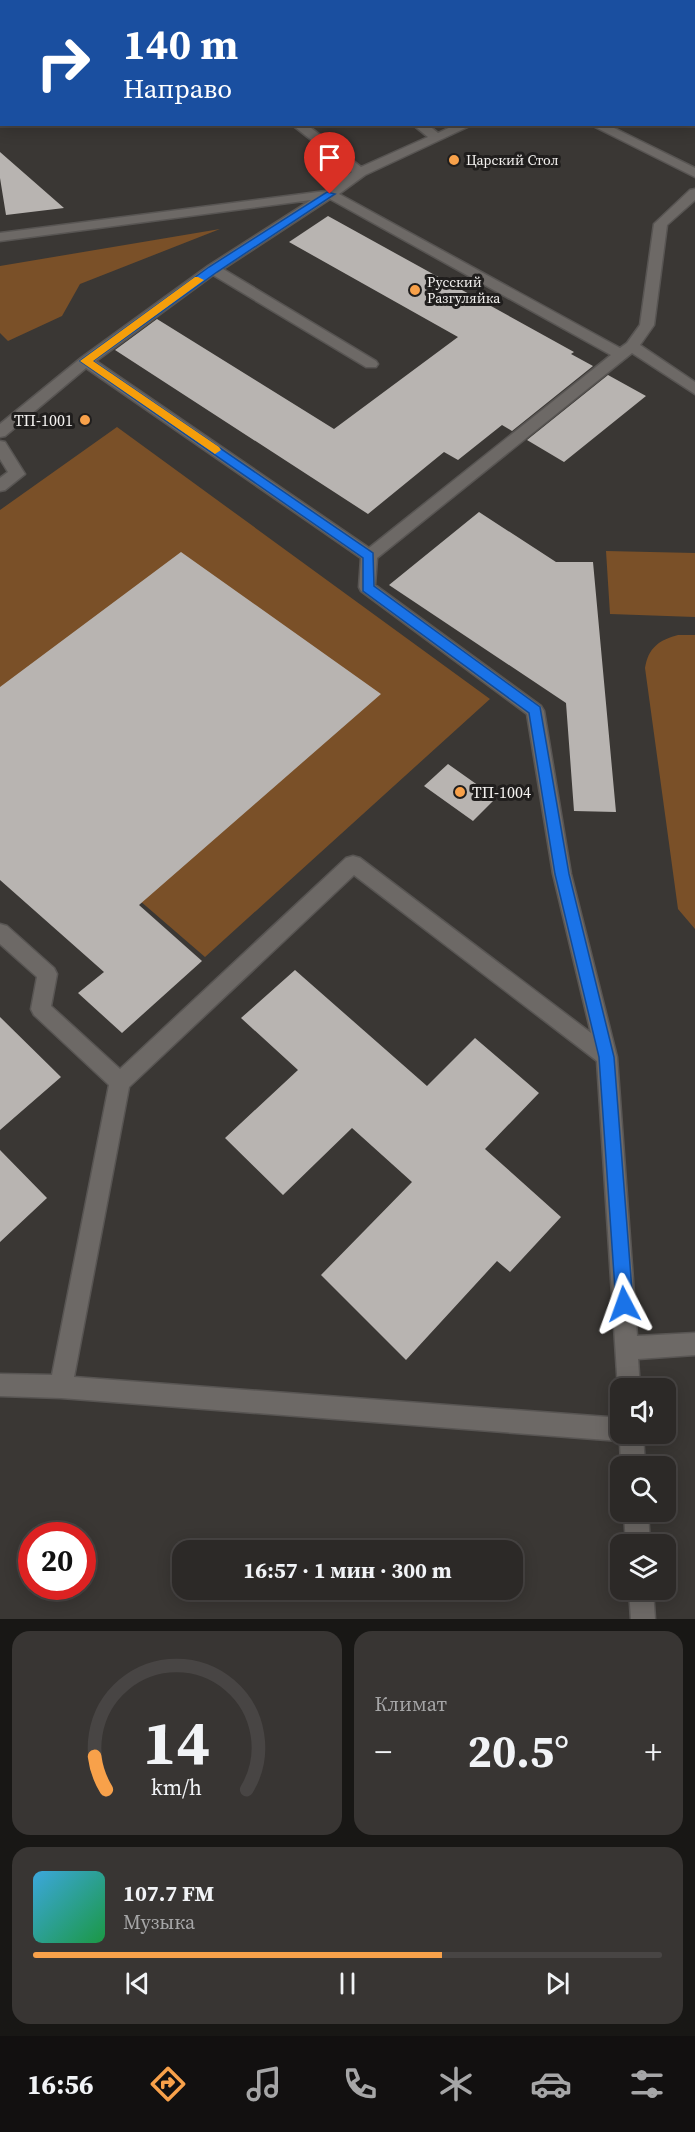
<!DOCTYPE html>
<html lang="ru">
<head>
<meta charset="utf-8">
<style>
	:root { --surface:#2c2927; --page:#383533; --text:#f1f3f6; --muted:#a6a6a7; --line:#484544; --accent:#f8a14a }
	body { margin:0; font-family:"Source Serif 4",serif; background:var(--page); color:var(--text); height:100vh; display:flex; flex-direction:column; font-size:22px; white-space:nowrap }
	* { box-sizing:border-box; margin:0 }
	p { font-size:20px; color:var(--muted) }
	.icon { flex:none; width:33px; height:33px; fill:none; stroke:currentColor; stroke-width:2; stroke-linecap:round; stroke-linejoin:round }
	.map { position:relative; height:1619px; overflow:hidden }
	.panel { display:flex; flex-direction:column; gap:12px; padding:12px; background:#181715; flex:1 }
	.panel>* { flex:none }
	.guide { position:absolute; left:0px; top:0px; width:696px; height:126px; box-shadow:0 3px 15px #0003,0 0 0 2px var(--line); background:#1a4fa0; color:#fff; overflow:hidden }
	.tools { position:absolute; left:610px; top:1378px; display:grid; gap:12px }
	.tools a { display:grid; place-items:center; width:66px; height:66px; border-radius:12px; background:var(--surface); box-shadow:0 3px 15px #0003,0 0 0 2px var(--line); font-size:30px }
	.speed { position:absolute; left:18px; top:1522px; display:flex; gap:12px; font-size:30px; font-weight:700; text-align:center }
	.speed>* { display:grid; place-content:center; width:78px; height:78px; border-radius:50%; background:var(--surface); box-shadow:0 3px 15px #0003,0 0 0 2px var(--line); line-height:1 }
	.speed .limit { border:9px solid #d22; background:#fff; color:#111 }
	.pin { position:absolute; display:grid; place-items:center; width:51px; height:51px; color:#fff; margin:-62px -26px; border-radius:50% 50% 50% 0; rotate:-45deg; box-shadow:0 0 6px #0007 }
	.pin .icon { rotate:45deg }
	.me { position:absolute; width:66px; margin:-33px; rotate:356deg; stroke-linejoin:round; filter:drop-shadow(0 0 4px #0008) }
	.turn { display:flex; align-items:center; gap:21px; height:126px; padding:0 24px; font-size:27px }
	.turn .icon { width:78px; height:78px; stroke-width:2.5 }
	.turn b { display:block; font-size:42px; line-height:51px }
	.big { font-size:45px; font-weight:700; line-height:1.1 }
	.panel .widget { flex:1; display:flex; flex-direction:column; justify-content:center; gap:9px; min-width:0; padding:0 21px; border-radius:18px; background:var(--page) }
	.panel .dial { align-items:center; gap:0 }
	.dial svg { height:156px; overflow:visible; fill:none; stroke:var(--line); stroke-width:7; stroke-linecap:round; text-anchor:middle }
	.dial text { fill:var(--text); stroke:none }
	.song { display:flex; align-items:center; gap:18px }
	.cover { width:72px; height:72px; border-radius:9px; background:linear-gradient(135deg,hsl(200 70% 55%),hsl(140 70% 35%)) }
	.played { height:6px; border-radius:3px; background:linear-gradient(90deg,var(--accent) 65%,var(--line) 65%) }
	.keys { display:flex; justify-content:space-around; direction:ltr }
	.heat { display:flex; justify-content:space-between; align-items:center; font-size:33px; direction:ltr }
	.panel .tiles { flex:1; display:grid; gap:12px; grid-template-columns:1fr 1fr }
	.widget:last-child { grid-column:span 2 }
	.trip { position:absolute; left:172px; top:1540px; width:351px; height:60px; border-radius:18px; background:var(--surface); box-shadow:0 3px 15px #0003,0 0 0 2px var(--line); font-weight:700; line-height:60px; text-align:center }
	.menu { display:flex; height:96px; justify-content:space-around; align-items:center; background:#121010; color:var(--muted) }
	.menu .icon { width:42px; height:42px }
	.menu .on { color:var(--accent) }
	.menu b { font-size:27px; color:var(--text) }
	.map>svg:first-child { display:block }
	.built { fill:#473e37 }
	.green { fill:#7a5028 }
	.building { fill:#b8b4b1 }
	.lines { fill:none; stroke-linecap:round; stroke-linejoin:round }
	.minor-casing { stroke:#585553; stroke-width:3 }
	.minor { fill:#6d6966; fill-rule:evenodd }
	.route { fill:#1a73e8; stroke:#114b97; stroke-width:1.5 }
	.slow { fill:#f59e0b }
	.poi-dot { fill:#f8a14a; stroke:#201e1d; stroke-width:2 }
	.labels { text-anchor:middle; stroke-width:6; stroke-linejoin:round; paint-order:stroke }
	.far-poi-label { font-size:14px; fill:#f4f2f0; stroke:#201e1d; text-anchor:start }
	.poi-label { font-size:16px; fill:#f4f2f0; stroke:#201e1d; text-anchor:end }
</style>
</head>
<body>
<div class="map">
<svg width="695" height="1619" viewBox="0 0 695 1619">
	<rect width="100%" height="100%" fill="#3a3734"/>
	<path class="built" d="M449,0H695V121L694,2Z"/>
	<path class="green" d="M220,229L80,284L62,316L8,341L0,333V266Z
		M117,427L490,699L205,957L0,780V510Z
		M606,551L695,553V617L610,614Z
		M678,635H695V929L678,909L645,668C648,648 659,640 678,635Z"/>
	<path class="building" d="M0,152L64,208L6,215L0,178Z
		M328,216L574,352L571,354L593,366L512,431L502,425L458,460L444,452L368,514L115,350L157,319L334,429L458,337L289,242Z
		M608,375L646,396L564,462L527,440Z
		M479,512L556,562H593L616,812L574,811L566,703L389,585Z
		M181,552L381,694L139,905L202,961L122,1033L78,993L104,972L0,880V687Z
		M448,764L496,798L473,821L424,786Z
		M295,970L427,1086L475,1038L539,1093L485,1149L561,1217L510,1272L497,1261L406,1360L321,1275L412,1182L352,1128L283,1195L225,1138L298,1070L241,1018Z
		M0,1017L61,1077L0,1130Z
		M0,1150L47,1198L0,1242Z"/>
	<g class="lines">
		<defs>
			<path id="minor" d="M125,0H137L138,2H126Z
				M240,0H252L253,2H241Z
				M403,0H415L416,2H404Z
				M291,124H306L361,167L428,137L412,124H427L438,133L457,124H474L365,175L339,194L620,348L627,343L640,325L654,224L690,190L695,189V200L667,225L654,325L640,345L695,382V394L632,353L377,558L375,585L541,706L544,711L571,874L617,1057L637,1336L695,1333V1355L638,1359L640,1389H621V1397L618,1389L597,1061L354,875L129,1087L74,1377L621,1418V1434H643L645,1467H621L620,1441L61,1398L0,1396V1374L52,1375L109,1085L34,1015L31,1009L37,977L0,944V924L7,926L54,968L57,974L51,1006L120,1069L346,858L353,856L360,858L591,1033L553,874L527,714L361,591L359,587L361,558L86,368L5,436L0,437V424L81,358L208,266L311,200L0,241V233L326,191L352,172ZM330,199L611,355L369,548L96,361L213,275L366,367H376L378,364L376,361L223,269Z
				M589,124H606L695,168V177Z
				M0,441L5,442L25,474L5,490L0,491V478L8,472L0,459Z
				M624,1512H648L650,1545H626Z
				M629,1590H653L655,1619H631Z"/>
		</defs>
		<use href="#minor" class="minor-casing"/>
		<use href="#minor" class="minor"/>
	</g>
	<path class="route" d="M327,192L335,194L217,272L93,361L373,553L374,586L540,707L569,874L614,1057L633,1304L630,1310L624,1312L618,1310L616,1304L599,1057L555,874L529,713L363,591V558L80,361L209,267Z"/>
	<path class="slow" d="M195,277H198L204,280L93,361L219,447L221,450L215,454L80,361Z"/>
	<g class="poi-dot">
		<circle cx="454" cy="160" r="6"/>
		<circle cx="415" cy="290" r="6"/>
		<circle cx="85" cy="420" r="6"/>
		<circle cx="460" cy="792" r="6"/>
	</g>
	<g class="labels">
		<g class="far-poi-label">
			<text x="466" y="165">Царский Стол</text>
			<text x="427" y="287">Русский<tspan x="427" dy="16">Разгуляйка</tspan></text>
		</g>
		<g class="poi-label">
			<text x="73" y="426">ТП-1001</text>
			<text x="472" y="798" text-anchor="start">ТП-1004</text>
		</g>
	</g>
</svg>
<div class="tools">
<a><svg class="icon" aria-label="sound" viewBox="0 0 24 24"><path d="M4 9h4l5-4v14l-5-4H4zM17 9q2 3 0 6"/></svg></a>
<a><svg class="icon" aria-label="search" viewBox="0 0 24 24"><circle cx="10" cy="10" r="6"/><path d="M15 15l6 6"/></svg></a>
<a><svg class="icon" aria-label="layers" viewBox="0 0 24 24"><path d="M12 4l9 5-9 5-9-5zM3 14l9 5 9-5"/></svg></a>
</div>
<div class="speed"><div class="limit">20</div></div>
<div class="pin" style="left:330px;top:194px;background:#d93025"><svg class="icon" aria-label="arrive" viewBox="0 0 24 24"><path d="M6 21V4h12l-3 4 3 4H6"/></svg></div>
<svg class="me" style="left:624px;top:1304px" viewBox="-20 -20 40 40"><path d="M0-17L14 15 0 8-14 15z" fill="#1a73e8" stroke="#fff" stroke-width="4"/></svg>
<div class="trip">16:57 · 1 мин · 300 m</div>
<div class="guide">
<div class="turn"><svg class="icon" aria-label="right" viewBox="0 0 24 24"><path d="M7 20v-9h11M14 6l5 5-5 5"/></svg><div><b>140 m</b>Направо</div></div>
</div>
</div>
<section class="panel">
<div class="tiles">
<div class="widget dial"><svg viewBox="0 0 100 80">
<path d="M14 69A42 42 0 1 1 86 69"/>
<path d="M14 69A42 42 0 0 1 8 52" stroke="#f8a14a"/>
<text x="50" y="56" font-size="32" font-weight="700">14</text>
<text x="50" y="72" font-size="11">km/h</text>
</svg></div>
<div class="widget"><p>Климат</p>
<div class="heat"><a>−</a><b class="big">20.5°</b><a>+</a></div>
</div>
<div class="widget">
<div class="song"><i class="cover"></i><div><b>107.7 FM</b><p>Музыка</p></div></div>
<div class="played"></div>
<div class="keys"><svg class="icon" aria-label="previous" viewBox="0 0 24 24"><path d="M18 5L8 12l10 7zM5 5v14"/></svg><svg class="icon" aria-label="pause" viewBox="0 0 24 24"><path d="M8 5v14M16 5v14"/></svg><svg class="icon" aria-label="next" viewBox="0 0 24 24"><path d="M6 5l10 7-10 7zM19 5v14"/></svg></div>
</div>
</div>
</section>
<nav class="menu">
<b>16:56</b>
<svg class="icon on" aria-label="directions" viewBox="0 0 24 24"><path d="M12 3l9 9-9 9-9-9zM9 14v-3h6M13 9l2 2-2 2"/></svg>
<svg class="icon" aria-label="music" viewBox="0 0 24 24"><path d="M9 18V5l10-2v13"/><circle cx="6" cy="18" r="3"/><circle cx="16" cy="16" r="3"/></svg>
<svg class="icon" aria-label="phone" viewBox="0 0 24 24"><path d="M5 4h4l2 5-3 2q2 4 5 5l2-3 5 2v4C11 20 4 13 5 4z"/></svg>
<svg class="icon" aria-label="climate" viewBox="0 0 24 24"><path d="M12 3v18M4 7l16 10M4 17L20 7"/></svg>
<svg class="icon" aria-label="car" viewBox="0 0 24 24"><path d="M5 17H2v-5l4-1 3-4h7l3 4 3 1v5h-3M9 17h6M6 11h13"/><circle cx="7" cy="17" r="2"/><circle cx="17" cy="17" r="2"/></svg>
<svg class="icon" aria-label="filters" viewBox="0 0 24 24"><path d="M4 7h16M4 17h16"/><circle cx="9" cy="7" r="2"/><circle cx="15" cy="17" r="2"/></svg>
</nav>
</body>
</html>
